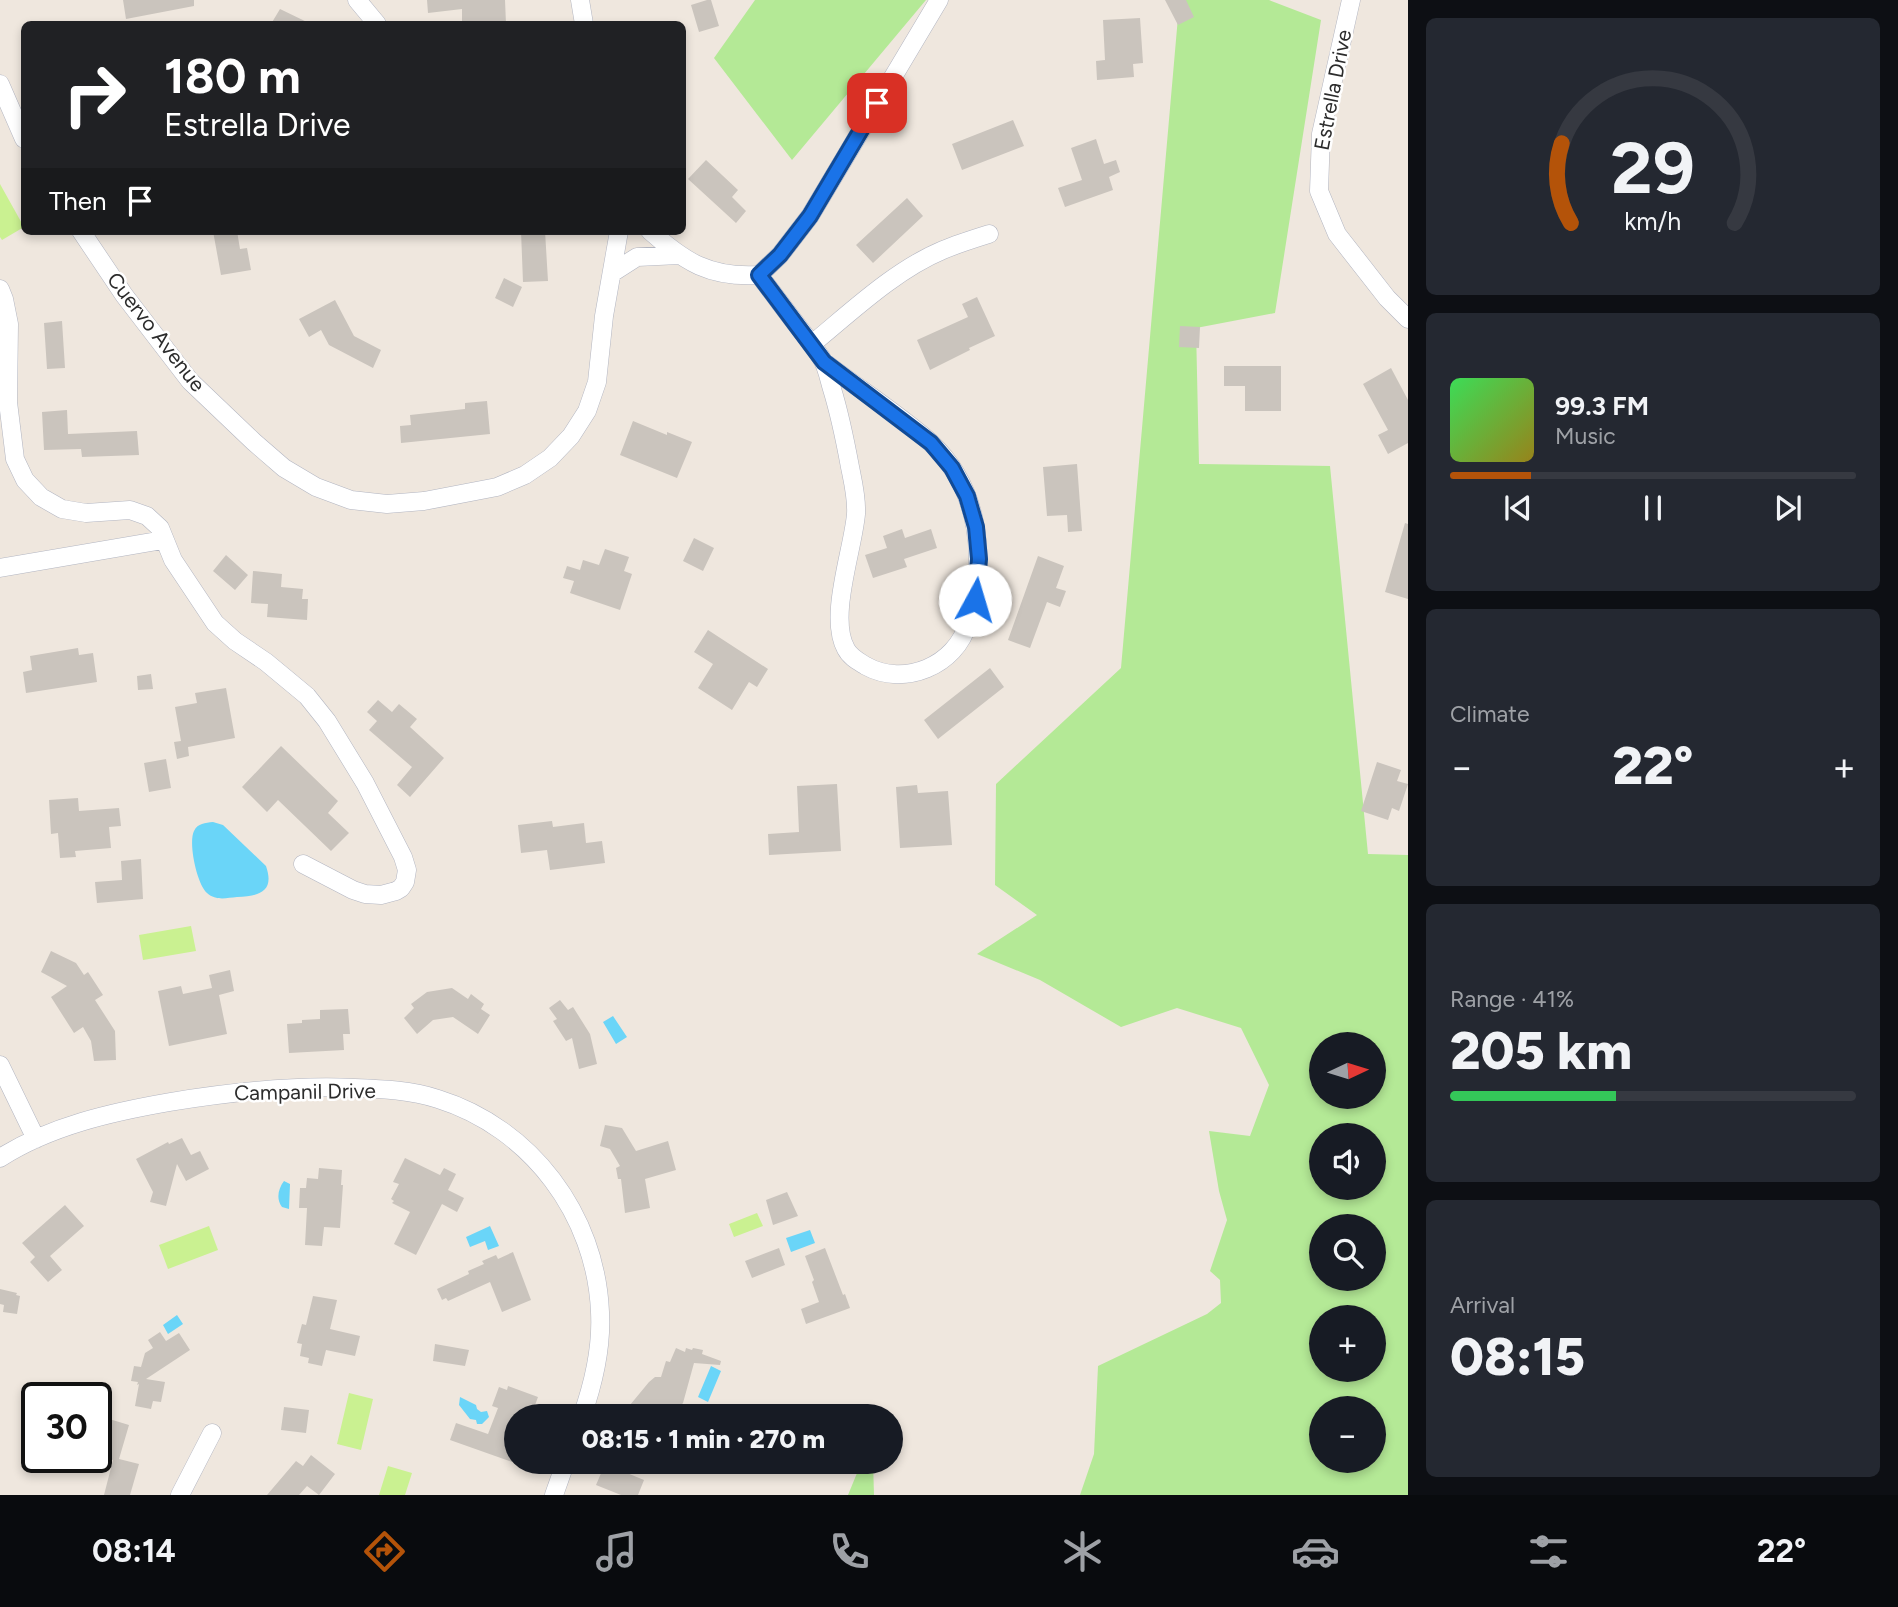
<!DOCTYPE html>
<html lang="en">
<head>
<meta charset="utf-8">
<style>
	:root { --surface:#171b24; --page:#242831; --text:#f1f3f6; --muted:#9ea1a6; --line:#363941; --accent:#b45309 }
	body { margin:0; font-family:Figtree,sans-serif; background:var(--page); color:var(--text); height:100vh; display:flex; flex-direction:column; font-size:26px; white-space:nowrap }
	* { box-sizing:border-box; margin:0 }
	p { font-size:23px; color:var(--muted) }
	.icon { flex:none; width:38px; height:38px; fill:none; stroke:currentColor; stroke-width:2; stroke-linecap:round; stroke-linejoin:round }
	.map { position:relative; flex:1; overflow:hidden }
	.panel { display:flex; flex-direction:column; gap:18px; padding:18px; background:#0d0f14; width:490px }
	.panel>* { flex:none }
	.guide { position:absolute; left:21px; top:21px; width:665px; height:214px; border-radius:10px; box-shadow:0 4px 10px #0003; background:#202124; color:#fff; overflow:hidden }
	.needle { width:46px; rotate:86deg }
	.buttons { position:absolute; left:1309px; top:1032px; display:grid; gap:14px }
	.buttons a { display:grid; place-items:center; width:77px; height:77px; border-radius:50%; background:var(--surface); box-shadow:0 4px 10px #0003; font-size:35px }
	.speed { position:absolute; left:21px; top:1382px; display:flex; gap:14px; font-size:35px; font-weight:700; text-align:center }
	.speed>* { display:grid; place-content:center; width:91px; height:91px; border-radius:50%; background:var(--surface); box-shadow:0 4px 10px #0003; line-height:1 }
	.speed .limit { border:4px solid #111; border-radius:10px; background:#fff; color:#111 }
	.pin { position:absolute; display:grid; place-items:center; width:60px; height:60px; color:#fff; margin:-30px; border-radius:14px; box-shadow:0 4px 10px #0006 }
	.me { position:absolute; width:77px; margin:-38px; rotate:6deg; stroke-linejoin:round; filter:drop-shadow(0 0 5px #0008) }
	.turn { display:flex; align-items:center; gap:24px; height:147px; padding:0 28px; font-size:32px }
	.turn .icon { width:91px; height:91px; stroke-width:2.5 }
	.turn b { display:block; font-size:49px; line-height:60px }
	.then { display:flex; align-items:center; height:66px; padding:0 28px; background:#0003; gap:14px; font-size:26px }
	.big { font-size:52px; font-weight:800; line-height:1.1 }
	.panel .widget { flex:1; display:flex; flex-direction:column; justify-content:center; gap:10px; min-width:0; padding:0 24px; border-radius:10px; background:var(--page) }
	.panel .dial { align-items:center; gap:0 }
	.dial svg { height:182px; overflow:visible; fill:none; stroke:var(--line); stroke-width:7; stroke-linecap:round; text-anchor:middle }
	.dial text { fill:var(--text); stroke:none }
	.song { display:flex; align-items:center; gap:21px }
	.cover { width:84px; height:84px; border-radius:10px; background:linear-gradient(135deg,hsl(130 70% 55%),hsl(50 70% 35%)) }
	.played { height:7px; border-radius:4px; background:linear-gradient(90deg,var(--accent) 20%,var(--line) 20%) }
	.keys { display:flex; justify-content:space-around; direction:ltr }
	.heat { display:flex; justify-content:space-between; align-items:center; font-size:38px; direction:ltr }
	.charge { height:10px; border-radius:5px; background:linear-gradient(90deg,#34c759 41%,var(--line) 0) }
	.trip { position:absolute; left:504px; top:1404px; width:399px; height:70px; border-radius:35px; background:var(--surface); box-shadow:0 4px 10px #0003; font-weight:800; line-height:70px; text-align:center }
	.dock { display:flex; height:112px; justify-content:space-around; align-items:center; background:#090b0e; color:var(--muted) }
	.dock .icon { width:49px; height:49px }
	.dock .on { color:var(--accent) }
	.dock b { font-size:32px; color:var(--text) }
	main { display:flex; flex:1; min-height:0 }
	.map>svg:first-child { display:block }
	.green { fill:#b4e996; fill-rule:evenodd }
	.pitch { fill:#caf191 }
	.water { fill:#6ad5f8 }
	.building { fill:#cac4bd }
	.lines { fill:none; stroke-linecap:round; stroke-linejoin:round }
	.minor-casing { stroke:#b2b5c1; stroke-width:19 }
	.minor { stroke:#fff; stroke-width:18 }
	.route-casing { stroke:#114b97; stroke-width:18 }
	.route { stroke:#1a73e8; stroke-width:12 }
	.labels { text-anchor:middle; stroke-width:5; stroke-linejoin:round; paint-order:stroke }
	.street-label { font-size:21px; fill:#2c2c2c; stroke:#fff }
</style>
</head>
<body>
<main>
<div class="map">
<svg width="1408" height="1495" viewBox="0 0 1408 1495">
	<rect width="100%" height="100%" fill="#efe7de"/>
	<path class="green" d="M755,0H926L792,160L714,58Z
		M1166,0H1269L1321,20L1275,313L1196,328L1199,464L1330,466L1368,854L1408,855V1495H1080L1094,1454L1098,1366L1207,1314L1221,1303L1220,1280L1210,1271L1227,1220L1219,1191L1209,1131L1250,1136L1269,1085L1241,1028L1177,1008L1121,1027L1040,980L977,954L1037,915L995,885L996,784L1121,668L1178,17ZM1321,1045H1374V1097H1321ZM1321,1136H1374V1188H1321ZM1321,1227H1374V1279H1321ZM1321,1318H1374V1370H1321ZM1321,1409H1374V1461H1321Z
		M862,1461H873L874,1495H848Z"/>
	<path class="pitch" d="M0,184L24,227L2,240L0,237Z
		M191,926L196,951L143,960L139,935Z
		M757,1213L763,1226L734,1237L729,1224Z
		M209,1226L218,1250L168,1269L159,1245Z
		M349,1393L373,1399L361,1450L337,1444Z
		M388,1466L412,1473L405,1495H379Z"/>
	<path class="water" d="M213,822L223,825L266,866C275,892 259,896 237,897C226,898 216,901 207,893C197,884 188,843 194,831C198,823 205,823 213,822Z
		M613,1016L627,1037L616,1044L603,1022Z
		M284,1181L290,1184L289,1209L282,1207C276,1199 278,1189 284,1181Z
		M490,1226L499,1246L488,1250L485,1241L470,1247L466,1237Z
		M810,1230L815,1243L791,1252L786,1238Z
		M177,1315L183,1324L168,1334L163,1325Z
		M711,1366L721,1371L708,1402L698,1397Z
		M460,1397L476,1405L477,1409L481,1412L487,1411L489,1417L482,1424H477L476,1420L470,1419L459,1405Z"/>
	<path class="building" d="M123,0H194V6L126,19Z
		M427,0H505L506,24H462V9L428,13Z
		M707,0H711L719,26L699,32L691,5Z
		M1165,0H1186L1194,17L1178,25Z
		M280,9L311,24H271Z
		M1140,18L1143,63L1133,64L1134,77L1097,80L1096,61L1105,60L1103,20Z
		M1013,120L1024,146L962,170L952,144Z
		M1096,139L1104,164L1116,160L1120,172L1109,177L1113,190L1065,207L1058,188L1082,180L1071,148Z
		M706,160L738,190L732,197L746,211L736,223L688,179Z
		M907,198L923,216L873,263L856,245Z
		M213,231H237L240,249L247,248L251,270L221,275Z
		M521,231H545L548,281L523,282Z
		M504,278L522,287L513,307L495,298Z
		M977,297L995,336L969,348L970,350L930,370L917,340L968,317L962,304Z
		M335,300L354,336L381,350L373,368L329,345L321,330L309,337L299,319Z
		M62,321L65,368L47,369L44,323Z
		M1180,326L1200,327L1199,348L1179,347Z
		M1224,366H1281V411H1245V386H1224Z
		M1391,368L1408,400V443L1388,454L1378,435L1388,430L1363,384Z
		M487,401L490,434L401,443L400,426L411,425L410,415L465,409V403Z
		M67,410L68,434L137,431L139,455L82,457L81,449L44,450L42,412Z
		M633,421L667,435V432L692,442L677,478L620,455Z
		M1077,464L1082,531L1068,532L1067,515L1047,516L1043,467Z
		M1405,523L1408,524V599L1385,592Z
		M902,529L905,538L931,529L937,548L904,559L907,567L873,578L865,555L887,548L883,536Z
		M694,538L714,548L703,571L683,561Z
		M605,549L629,557L624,571L632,574L620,610L570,593L574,581L563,578L567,566L580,570L583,560L599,565Z
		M226,555L248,575L235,590L213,571Z
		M1038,556L1064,566L1056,588L1066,591L1060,607L1047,602L1030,648L1008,640Z
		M253,571L282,574L281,587L303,589L302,599H308L307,620L267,617L268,604L251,603Z
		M708,630L768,669L757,687L749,682L732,710L698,688L713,664L694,652Z
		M78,648L79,655L93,653L97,682L26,693L23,672L32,670L30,656Z
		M990,668L1004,687L938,739L924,720Z
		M151,674L153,689L138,690L137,676Z
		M226,688L235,738L188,747L189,756L177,759L174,742L181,741L175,707L197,703L195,693Z
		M378,700L392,712L399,704L417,719L410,727L444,758L410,797L397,785L412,767L369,730L377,721L367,712Z
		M281,746L338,801L328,813L349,833L331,851L278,800L267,812L242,787Z
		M166,759L171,788L149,792L144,763Z
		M1377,762L1401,770L1397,781L1408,784L1399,811L1392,808L1388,820L1361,811Z
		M837,784L841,851L769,855L768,834L799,832L797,786Z
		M917,785L918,793L948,791L952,845L900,848L896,787Z
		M78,798L79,811L119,808L121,826L109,827L111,848L75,851L76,857L60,858L58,833L51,834L49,800Z
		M552,821L553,827L584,823L586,843L602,841L605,863L550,870L547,850L521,853L518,825Z
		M141,859L143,899L97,903L95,882L122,880L121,861Z
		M51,951L76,963L84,975L88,972L103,995L95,1000L115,1031L116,1060L94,1061L91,1041L83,1027L74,1033L51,997L67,986L41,972Z
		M230,970L234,991L219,995L227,1034L169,1046L158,991L181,986L183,994L212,988L209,975Z
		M452,988L468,999L471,994L484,1004L481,1009L490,1015L478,1034L453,1017L433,1020L417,1034L404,1018L414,1008L411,1004L427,992Z
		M560,1000L568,1010L573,1007L590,1034L597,1064L579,1069L572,1038L566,1041L553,1021L557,1019L549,1008Z
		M348,1009L350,1034H343L344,1050L289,1053L287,1024L302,1023V1020L320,1019V1010Z
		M605,1125L622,1128L636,1151L668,1141L676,1170L645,1179L650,1208L625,1213L621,1179H618L616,1168L620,1166L610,1149L600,1146Z
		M182,1138L191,1155L200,1151L209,1169L186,1181L177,1164L166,1206L150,1202L153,1192L136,1159L168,1142L169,1144Z
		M405,1158L440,1175L444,1168L456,1174L448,1190L464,1198L457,1212L442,1204L416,1255L394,1244L410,1212L392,1203L394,1201L391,1199L399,1184L393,1182Z
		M319,1168L342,1170L341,1185H343L340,1228L324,1227L322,1246L305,1245L307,1208H299L300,1188H306L307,1178L318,1179Z
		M787,1192L798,1216L773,1225L766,1200Z
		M65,1205L84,1226L50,1256L62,1270L48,1282L30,1262L35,1257L22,1243Z
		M779,1248L785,1265L752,1278L745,1261Z
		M825,1248L843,1295L845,1294L850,1308L806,1324L801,1309L819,1302L812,1282L814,1280L805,1256Z
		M513,1252L531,1300L502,1312L490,1282L448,1301L446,1298L442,1300L437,1289L469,1274L468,1271L484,1264L482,1261L496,1255L498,1259Z
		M0,1289L17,1293L16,1295L20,1296L17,1314L3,1312L4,1305L0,1304Z
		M313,1296L337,1300L330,1329L360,1336L355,1356L326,1350L322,1366L308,1363L309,1358L300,1356L302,1344L297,1343L302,1324L306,1325Z
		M160,1332L166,1341L179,1333L190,1350L146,1379L165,1382L161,1402L153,1401L151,1409L135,1406L139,1384L137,1385L138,1382L131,1381L134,1366L141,1367L145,1353L153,1348L148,1340Z
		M435,1344L469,1350L465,1366L433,1361Z
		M676,1348L685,1352L686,1348L692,1350L693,1348L703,1350L702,1354L721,1361L720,1365L694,1363L683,1403L672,1416H641L630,1405L649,1382L655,1377H661L666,1361L670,1362Z
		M508,1386L538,1397L531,1416H516V1451L512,1462L450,1440L456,1423L488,1434L498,1408L492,1406L499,1387L507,1390Z
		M284,1407L309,1410L306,1433L281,1430Z
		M96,1415L129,1425L119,1459L139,1464L130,1495H104L113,1460L96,1455Z
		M311,1455L335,1474L319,1495L307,1486L299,1495H267L296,1461L303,1466Z
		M605,1464L644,1480L638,1495H621L596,1485Z"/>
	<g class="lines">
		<defs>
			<path id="minor" d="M357,0L377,24
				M580,0L584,24
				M1351,0L1321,134L1319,191L1337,234L1387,298L1408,319
				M0,84L24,139
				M81,231L124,295L190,381L254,442L284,468L316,487L351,500L387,504L424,501L497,487L525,475L550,458L571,436L587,411L597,382L604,316L619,231
				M650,231C685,262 710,278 759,275L780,255L810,216L939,0
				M612,273L637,257L679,255
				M759,275C773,293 786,311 800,329C808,339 816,349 822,359C827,368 829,379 832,389C840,415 845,440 850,467C853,482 857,498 856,514C853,550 828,617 846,649C850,657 858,661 866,666C904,687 956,666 968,623C987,561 981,489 930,442C897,413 859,389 824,362
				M0,289L4,299L9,324L8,402L15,459L25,480L41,497L62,509L86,513L130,510L147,516L160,528L173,560L215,623L235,641L266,662L307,696L327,721L365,783L403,857L407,870L405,882L401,888L396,891L381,895L365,894L353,890L303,864
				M812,344C851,312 895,270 943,250C957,244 973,239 989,234
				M0,568L163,540
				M0,1065L36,1139
				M0,1158C50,1126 112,1112 170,1102C231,1092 292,1085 354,1088C382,1089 411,1090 438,1099C531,1128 596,1215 600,1312C602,1348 594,1382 582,1416
				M180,1495L212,1433
				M554,1495L566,1461"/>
		</defs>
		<use href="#minor" class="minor-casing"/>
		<use href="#minor" class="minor"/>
	</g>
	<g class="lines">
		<defs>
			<path id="route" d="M877,103L810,216L780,255L759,275L824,362L931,443L952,468L967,496L976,527L979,559L975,600"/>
		</defs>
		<use href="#route" class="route-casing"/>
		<use href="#route" class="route"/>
	</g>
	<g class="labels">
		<g class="street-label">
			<text transform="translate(1333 90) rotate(-79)" y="7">Estrella Drive</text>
			<text transform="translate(156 332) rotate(52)" y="7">Cuervo Avenue</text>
			<text transform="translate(305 1092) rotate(-1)" y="7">Campanil Drive</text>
		</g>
	</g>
</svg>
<div class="buttons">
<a><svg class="needle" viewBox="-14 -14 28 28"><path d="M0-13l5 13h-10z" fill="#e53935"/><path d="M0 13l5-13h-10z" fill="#9ea1a6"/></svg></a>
<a><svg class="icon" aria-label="sound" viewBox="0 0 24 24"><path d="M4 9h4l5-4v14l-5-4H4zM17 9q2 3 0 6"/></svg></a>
<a><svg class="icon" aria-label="search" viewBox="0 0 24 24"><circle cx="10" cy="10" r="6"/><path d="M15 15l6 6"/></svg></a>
<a>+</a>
<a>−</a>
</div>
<div class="speed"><div class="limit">30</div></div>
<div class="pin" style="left:877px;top:103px;background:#d93025"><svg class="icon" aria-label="arrive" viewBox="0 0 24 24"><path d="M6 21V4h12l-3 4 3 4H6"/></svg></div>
<svg class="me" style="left:975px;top:600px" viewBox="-20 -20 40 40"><circle r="19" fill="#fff"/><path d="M0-13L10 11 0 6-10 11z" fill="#1a73e8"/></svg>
<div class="trip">08:15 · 1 min · 270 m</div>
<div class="guide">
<div class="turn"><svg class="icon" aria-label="right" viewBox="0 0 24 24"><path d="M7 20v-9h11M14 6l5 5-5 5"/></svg><div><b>180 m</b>Estrella Drive</div></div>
<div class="then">Then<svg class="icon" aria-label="arrive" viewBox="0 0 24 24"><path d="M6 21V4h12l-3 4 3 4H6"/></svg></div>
</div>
</div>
<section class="panel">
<div class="widget dial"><svg viewBox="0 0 100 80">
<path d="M14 69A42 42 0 1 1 86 69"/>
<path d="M14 69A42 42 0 0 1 10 34" stroke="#b45309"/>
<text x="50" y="56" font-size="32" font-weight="700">29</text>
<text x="50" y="72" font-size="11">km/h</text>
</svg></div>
<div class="widget">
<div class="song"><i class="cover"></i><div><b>99.3 FM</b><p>Music</p></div></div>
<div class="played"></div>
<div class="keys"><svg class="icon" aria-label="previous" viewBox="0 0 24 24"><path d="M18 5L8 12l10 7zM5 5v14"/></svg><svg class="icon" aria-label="pause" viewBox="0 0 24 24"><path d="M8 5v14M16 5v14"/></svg><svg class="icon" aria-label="next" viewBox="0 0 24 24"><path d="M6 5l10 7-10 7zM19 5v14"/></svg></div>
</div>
<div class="widget"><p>Climate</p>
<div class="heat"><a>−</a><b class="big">22°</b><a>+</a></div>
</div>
<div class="widget"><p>Range · 41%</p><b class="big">205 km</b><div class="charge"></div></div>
<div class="widget"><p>Arrival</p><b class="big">08:15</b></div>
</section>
</main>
<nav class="dock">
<b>08:14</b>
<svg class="icon on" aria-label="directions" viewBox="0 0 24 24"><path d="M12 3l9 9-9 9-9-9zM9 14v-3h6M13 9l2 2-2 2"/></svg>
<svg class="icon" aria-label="music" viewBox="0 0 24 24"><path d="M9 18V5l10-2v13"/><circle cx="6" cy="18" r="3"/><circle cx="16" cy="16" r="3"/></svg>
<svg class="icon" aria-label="phone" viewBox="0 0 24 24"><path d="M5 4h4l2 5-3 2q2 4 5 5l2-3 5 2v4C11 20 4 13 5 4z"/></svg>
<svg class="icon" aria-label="climate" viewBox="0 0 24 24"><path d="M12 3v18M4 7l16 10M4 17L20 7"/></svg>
<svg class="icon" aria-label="car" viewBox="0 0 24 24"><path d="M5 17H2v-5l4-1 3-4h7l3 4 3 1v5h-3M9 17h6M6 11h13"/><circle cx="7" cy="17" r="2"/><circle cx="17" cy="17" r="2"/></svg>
<svg class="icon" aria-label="filters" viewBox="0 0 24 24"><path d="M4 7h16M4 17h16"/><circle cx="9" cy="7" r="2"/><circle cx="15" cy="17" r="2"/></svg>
<b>22°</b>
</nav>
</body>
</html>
